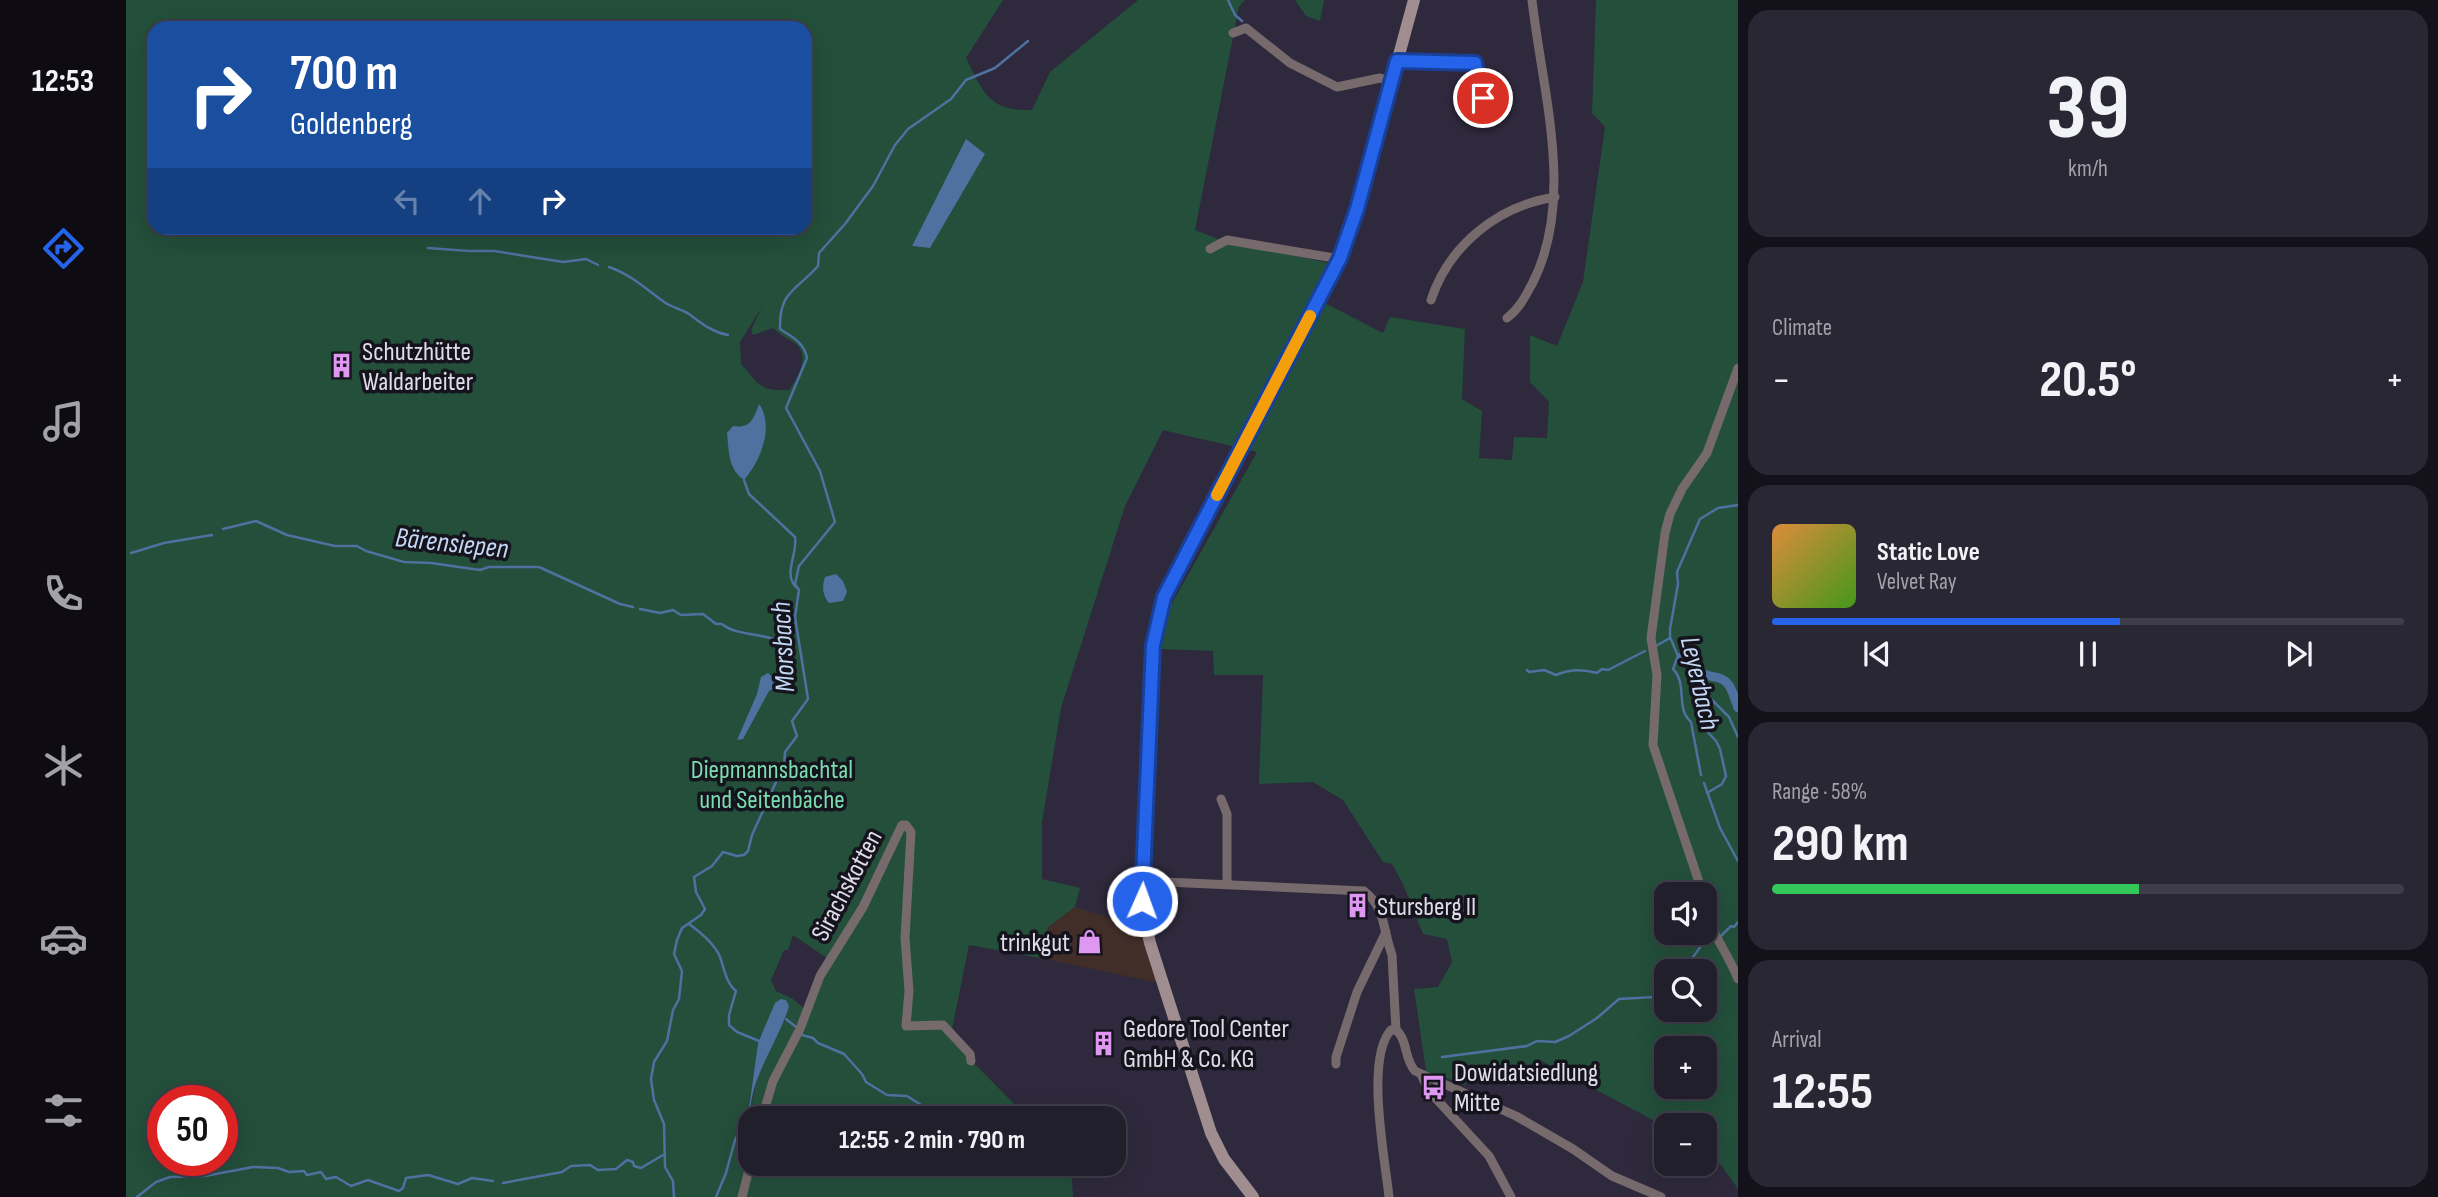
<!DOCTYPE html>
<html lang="en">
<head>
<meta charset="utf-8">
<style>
	:root { --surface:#221f2d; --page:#2a2735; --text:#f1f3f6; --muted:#a2a2aa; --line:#3f3d49; --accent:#2563eb }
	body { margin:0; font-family:"Sofia Sans Condensed",sans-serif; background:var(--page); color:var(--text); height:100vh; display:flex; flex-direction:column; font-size:26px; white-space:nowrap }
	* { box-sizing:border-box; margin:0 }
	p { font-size:23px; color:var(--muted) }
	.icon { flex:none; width:38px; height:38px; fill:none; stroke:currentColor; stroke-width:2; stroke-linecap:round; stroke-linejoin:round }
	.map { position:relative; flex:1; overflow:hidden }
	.panel { display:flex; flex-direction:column; gap:10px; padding:10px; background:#131119; width:700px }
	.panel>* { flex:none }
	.top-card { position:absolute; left:21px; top:21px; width:665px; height:214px; border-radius:21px; box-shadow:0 7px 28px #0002,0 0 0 2px var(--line); background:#1a4fa0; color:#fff; overflow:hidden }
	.controls { position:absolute; left:1528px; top:882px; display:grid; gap:14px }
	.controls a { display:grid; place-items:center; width:63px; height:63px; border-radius:14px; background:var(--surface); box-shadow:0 7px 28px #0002,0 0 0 2px var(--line); font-size:35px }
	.speed { position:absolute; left:21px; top:1085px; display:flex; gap:14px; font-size:35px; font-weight:700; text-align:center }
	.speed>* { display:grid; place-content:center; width:91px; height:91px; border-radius:50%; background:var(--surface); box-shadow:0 7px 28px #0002,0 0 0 2px var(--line); line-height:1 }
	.speed .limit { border:10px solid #d22; background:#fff; color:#111 }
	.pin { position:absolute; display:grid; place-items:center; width:60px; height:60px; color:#fff; margin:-30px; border:4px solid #fff; border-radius:50%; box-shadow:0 2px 7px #0007 }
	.me { position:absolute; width:77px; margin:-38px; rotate:2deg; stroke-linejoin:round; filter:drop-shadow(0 0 5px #0008) }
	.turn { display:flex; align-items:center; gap:24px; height:147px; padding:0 28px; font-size:32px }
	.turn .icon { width:91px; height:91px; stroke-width:2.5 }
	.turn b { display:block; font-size:49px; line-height:60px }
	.lanes { display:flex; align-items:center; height:66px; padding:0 28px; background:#0003; justify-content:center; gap:35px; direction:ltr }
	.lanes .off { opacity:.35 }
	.big { font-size:52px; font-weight:700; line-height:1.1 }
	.panel .tile { flex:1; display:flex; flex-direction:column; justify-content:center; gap:10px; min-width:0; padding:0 24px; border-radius:21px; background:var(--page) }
	.panel .dial { align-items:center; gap:0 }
	.dial b { font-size:91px; line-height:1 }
	.song { display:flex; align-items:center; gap:21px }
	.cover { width:84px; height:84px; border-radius:10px; background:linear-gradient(135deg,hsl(30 70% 55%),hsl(100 70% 35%)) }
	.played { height:7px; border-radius:4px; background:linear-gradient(90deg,var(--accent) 55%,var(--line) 55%) }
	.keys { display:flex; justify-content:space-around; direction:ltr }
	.heat { display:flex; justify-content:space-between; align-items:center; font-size:38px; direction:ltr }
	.charge { height:10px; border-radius:5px; background:linear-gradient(90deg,#34c759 58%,var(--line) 0) }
	.trip { position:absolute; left:612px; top:1106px; width:388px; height:70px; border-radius:21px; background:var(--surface); box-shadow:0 7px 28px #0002,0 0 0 2px var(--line); font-weight:700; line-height:70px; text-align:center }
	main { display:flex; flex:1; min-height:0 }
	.tab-bar { display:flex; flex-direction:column; width:126px; justify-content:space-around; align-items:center; background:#0e0c12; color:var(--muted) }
	.tab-bar .icon { width:49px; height:49px }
	.tab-bar .on { color:var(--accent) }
	.tab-bar b { font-size:32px; color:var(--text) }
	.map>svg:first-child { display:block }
	.commercial { fill:#422e29 }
	.green { fill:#234f3b; fill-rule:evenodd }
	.water { fill:#4f71a0 }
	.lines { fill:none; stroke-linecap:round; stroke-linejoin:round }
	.stream { stroke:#4f71a0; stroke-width:2.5 }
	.canal { stroke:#4f71a0; stroke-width:9 }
	.street { stroke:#766a6c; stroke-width:9 }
	.secondary { stroke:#a08d8f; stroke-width:12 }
	.route-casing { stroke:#184099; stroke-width:18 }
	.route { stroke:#2563eb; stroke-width:12 }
	.slow { stroke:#f59e0b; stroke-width:12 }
	.labels { text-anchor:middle; stroke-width:7; stroke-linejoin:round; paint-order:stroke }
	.poi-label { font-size:26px; fill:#e0ddea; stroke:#15131c; text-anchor:start }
	.park-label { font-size:26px; fill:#7adcaf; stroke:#15131c }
	.street-label { font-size:26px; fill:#e0ddea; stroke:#15131c }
	.water-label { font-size:28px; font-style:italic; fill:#c3d8f5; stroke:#15131c }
</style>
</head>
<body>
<main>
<nav class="tab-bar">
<b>12:53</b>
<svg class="icon on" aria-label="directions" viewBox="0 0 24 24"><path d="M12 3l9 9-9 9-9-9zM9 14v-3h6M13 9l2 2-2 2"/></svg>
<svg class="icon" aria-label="music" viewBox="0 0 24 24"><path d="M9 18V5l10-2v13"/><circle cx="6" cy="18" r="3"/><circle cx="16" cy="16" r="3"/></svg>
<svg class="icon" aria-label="phone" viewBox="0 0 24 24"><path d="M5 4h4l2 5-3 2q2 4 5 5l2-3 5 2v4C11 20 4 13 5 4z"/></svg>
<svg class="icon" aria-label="climate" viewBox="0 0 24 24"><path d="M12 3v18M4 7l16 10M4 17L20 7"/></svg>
<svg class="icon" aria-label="car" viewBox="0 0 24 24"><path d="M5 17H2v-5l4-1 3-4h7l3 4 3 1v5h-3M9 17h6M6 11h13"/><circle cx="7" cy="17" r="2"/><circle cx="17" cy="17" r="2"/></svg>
<svg class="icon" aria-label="filters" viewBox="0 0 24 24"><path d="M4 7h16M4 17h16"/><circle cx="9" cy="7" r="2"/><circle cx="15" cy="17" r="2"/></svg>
</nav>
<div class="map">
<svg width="1612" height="1197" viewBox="0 0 1612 1197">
	<rect width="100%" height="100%" fill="#2e293c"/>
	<path class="commercial" d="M949,907L1015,928L1033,983L915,958L922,927Z"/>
	<path class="green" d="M0,0H877L840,58C858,93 862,111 906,110L924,72L1012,0H1119L1113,7L1069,230L1097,241L1203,263L1187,297L1257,333L1264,317L1339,329L1336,399L1356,411L1353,458L1386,460L1388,437L1421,438L1423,402L1404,382V335L1431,346L1457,282L1479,127L1466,113L1470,0H1612V1189L1585,1151L1579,1147L1578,1125H1540V1127L1412,1059L1383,1086L1358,1065L1339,1085L1300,1071L1288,989L1312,987L1326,962L1321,939L1297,934L1277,884L1266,864L1257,862L1217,800L1187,782L1133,784L1137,675H1088L1087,651L1035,649L1040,614L1131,452L1037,430L999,506L935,708L916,822V879L954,888L949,907L922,927L915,958L843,945L824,1039L902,1118H625V1164H945L947,1197H0ZM28,28H679V228H28ZM841,139L804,248L787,246H786ZM636,307L625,330L627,335L647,328C654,335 662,338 670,344C684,356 672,378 663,390C633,391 634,385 615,364L614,342ZM1540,894H1578V933H1540ZM667,935L705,961L680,1010L667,999L650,991L645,980L658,950H662ZM1540,971H1578V1010H1540ZM650,1005L660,1019L654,1025C643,1053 624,1086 625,1117L622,1115L632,1043ZM1540,1048H1578V1087H1540ZM37,1101H96V1160H37Z
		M1169,0H1198L1194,21L1180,16Z"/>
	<path class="water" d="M840,139L859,154L804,248L786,246Z
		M633,404C649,426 634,462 618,480C602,469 603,451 601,433L607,426C625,429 628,418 633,404Z
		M710,574L717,581L721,592L717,601L703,603C696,595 696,586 699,577Z
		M642,673L650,680L651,686L643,691L617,739L611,740L631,694L635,677Z
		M655,999L660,1000L663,1006C654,1039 621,1082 625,1117L622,1115L632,1043L649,1003Z"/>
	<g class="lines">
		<path class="stream" d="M1102,0L1109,15L1116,21
			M302,248L343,251H368L437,262L460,259L472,265
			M483,267C504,274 520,289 538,302C545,307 555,309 563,314C575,323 586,332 602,335
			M618,480L623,494L669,537C672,554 656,575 671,588
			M1612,505L1592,508L1574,519L1551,572L1552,584L1544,629V637L1552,656L1555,657L1580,694L1603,717L1612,737
			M97,529L130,521L161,535L209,546H231L240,551L278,562L305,563L354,570L363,567H413L494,604L507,607
			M5,553L38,543L86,535
			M514,609L534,613L547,610L555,615L577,614L590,624H596C610,636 638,633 656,642L659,640L661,621L669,617
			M1528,647L1544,638
			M1552,656L1547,669C1562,684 1549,708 1565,722L1575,775
			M1401,670L1403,672L1418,670L1430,675C1443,669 1457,669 1471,673L1476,669L1482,670L1519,651
			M1573,688L1572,716L1576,726L1590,741L1594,749L1600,776L1596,784L1581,793
			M1578,783L1594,828L1612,861
			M563,924C574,932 589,944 594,957C598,968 600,983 610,991L603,1015V1025L611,1032L633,1041
			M1595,936L1605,926L1608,927L1612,922
			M1557,971L1575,946L1588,940
			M660,1019L670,1027
			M676,1035L687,1038L692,1043L718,1054L736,1074L740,1082L761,1095L781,1096L816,1118
			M1316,1057L1401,1046L1411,1041L1429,1042L1443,1036L1471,1018L1493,999L1529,997L1540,990
			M898,1164L906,1169
			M377,1183L436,1172L445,1166L464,1165L472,1170L490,1169L501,1160L507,1162L508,1166L515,1168L537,1155
			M11,1197L30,1182L44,1177L79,1176L127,1167L152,1168L163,1172L178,1171L181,1175L195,1172L200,1179L210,1177L225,1186L242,1180L273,1191L277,1188L280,1178L302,1175L332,1184L346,1178L367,1181
			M548,1197L547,1181L539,1167L538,1124L528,1100L525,1079L528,1062L541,1041L547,1010L553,999L556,971L548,954L551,940L556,928L575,915L579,909L570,892L568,877L586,866L597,852L611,856L618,855L622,851L626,835L650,782L652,772L658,765L659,752L671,736L666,721L682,699L669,617L673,590L669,584L673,566L709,522L694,471L660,408L681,358C678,342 666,337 654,329C653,291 670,291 692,266L693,253L719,224L747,186L769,145L782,129L825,99L840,80L869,68L902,41
			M590,1197L600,1173L609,1140L623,1116"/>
		<path class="canal" d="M1555,657L1570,661L1572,669C1582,680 1590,674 1599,681C1606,686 1609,700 1612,708"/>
		<path class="street" d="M1107,33L1120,28L1164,63L1211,87L1254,78L1266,81
			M1271,61L1349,63L1357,98
			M1084,249L1101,240L1214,259
			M1305,300C1323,245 1372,206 1429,197
			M1381,318C1393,309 1399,297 1406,284C1450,200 1416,90 1406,0
			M1095,799L1101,814V884
			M1017,881L1238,891C1260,908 1257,931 1266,955L1270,1030
			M1577,894L1527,745L1531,675L1525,638L1539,533L1544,514L1556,489L1581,453L1612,368
			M1578,905C1584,932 1602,953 1612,979
			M1210,1064V1057L1231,992L1260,932
			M1295,1074L1302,1090L1363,1156L1385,1197
			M636,1118L647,1081L674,1029L694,976L737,907L776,825H780L785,832L779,938L783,991L780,1026L817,1025L844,1054L845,1061
			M616,1197L625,1162
			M1263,1197C1259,1159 1239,1058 1265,1030H1270C1282,1040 1278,1059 1289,1071L1390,1116L1447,1149L1486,1176L1535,1197"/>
		<path class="secondary" d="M1127,1197L1098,1159L1085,1133L1024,943L1017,912L1027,645L1029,626L1038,597L1214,259L1231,209L1288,0"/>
	</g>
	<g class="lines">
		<defs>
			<path id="route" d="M1016,901L1027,645L1038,597L1214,258L1231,209L1271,61L1349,63L1357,98"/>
		</defs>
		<use href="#route" class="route-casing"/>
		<use href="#route" class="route"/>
		<path class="slow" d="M1091,495L1184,316"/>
	</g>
	<defs>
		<symbol id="building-bare" viewBox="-9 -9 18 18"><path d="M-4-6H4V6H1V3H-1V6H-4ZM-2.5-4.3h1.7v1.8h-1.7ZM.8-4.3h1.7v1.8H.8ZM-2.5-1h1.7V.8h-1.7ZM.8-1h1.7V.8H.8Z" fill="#df98f1" stroke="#15131c" stroke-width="2.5" paint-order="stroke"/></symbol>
		<symbol id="shop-bare" viewBox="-9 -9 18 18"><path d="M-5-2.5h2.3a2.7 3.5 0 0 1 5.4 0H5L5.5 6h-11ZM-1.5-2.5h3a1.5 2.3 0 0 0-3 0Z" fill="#df98f1" stroke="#15131c" stroke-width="2.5" paint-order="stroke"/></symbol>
		<symbol id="bus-bare" viewBox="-9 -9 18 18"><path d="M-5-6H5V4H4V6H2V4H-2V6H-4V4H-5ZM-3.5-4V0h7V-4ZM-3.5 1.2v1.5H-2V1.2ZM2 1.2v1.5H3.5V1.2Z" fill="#df98f1" stroke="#15131c" stroke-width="2.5" paint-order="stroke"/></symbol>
	</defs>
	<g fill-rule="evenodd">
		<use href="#building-bare" x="198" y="348" width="35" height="35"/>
		<use href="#building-bare" x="1214" y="888" width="35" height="35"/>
		<use href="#shop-bare" x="946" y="924" width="35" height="35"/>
		<use href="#building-bare" x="960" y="1026" width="35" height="35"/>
		<use href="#bus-bare" x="1290" y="1070" width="35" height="35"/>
	</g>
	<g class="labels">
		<g class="poi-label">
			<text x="236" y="360">Schutzhütte<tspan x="236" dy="30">Waldarbeiter</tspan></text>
			<text x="1251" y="915">Stursberg II</text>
			<text x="944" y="951" text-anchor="end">trinkgut</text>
			<text x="997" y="1037">Gedore Tool Center<tspan x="997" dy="30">GmbH &amp; Co. KG</tspan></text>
			<text x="1328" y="1081">Dowidatsiedlung<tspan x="1328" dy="30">Mitte</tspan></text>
		</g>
		<g class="park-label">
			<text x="646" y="778">Diepmannsbachtal<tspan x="646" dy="30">und Seitenbäche</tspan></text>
		</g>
		<g class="street-label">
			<text transform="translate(720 885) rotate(-62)" y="9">Sirachskotten</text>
		</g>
		<g class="water-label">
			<text transform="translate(326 542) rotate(6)" y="10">Bärensiepen</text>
			<text transform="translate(656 647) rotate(-93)" y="10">Morsbach</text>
			<text transform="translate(1575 683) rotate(77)" y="10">Leyerbach</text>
		</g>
	</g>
</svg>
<div class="controls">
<a><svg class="icon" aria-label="sound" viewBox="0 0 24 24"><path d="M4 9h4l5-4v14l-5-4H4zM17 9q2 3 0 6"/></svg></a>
<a><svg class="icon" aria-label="search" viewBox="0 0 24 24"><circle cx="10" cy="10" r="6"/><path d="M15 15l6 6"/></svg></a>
<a>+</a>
<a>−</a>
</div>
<div class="speed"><div class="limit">50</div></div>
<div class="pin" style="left:1357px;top:98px;background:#d93025"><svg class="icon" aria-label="arrive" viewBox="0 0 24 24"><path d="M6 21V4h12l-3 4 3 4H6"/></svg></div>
<svg class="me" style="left:1016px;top:901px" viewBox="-20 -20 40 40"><circle r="17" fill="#2563eb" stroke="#fff" stroke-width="3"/><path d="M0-11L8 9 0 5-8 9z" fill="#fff"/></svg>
<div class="trip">12:55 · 2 min · 790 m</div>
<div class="top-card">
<div class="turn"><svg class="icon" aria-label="right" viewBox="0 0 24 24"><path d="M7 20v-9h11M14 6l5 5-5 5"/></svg><div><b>700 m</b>Goldenberg</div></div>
<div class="lanes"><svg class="icon off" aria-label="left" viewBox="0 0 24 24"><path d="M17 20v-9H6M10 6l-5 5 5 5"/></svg><svg class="icon off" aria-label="ahead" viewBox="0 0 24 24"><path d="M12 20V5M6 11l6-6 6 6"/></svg><svg class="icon" aria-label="right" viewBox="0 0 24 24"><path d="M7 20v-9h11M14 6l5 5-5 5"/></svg></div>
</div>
</div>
<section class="panel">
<div class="tile dial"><b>39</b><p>km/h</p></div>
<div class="tile"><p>Climate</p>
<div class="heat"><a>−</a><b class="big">20.5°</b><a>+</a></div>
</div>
<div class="tile">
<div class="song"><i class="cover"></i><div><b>Static Love</b><p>Velvet Ray</p></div></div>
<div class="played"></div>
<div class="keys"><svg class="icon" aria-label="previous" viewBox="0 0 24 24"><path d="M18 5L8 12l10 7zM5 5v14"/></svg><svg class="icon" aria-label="pause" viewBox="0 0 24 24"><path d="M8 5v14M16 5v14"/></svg><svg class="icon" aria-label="next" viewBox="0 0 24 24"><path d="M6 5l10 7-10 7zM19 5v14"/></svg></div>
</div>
<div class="tile"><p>Range · 58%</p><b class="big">290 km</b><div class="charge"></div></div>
<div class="tile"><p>Arrival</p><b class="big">12:55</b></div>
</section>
</main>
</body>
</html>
